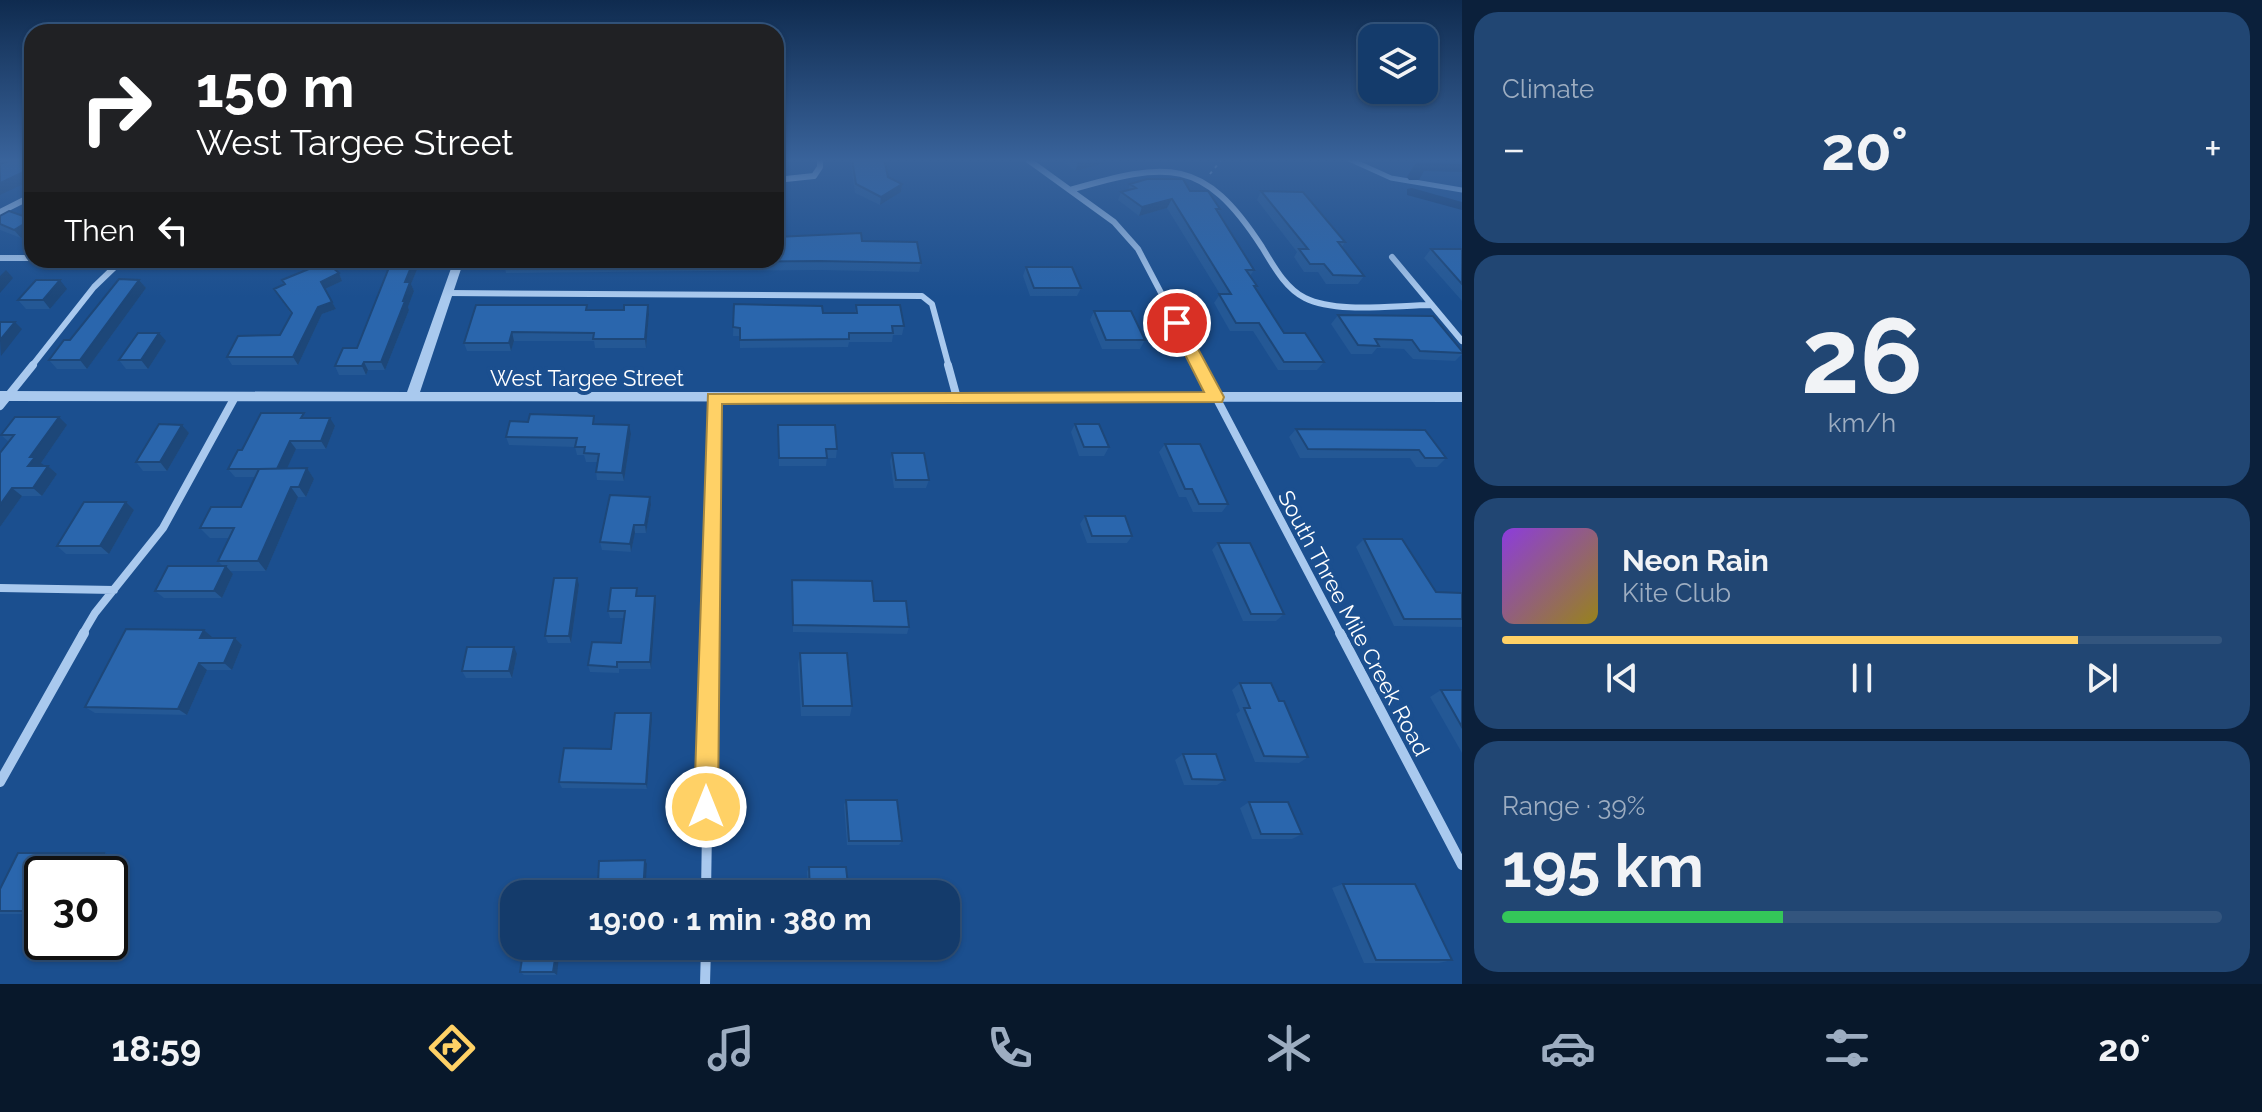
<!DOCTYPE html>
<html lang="en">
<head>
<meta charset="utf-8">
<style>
	:root { --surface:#143b6b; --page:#214673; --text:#f1f3f6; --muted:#9dadc1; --line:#33557e; --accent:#ffd166 }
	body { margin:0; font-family:Raleway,sans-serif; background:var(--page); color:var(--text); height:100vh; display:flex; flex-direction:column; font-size:30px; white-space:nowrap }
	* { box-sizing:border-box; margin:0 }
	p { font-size:26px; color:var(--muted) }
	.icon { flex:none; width:44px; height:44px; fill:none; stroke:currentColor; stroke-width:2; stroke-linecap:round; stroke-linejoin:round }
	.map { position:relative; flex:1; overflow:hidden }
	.sheet { display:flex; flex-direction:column; gap:12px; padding:12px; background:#0b203b; width:800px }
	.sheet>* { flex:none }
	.top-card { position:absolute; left:24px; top:24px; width:760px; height:244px; border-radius:24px; box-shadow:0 2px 6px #0004,0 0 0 2px var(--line); background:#202124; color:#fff; overflow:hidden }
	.controls { position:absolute; left:1358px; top:24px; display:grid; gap:16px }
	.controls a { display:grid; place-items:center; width:80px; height:80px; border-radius:16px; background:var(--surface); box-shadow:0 2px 6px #0004,0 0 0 2px var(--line); font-size:40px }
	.speed { position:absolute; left:24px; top:856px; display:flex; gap:16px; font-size:40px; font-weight:700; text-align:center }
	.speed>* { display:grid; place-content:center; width:104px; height:104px; border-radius:50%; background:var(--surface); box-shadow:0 2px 6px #0004,0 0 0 2px var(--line); line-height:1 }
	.speed .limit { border:4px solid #111; border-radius:12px; background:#fff; color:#111 }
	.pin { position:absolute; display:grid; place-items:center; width:68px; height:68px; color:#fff; margin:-34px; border:4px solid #fff; border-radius:50%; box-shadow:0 2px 8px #0007 }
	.me { position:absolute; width:88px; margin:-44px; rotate:0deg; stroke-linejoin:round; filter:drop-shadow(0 0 6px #0008) }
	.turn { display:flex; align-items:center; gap:28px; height:168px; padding:0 40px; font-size:36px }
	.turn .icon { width:104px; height:104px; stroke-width:2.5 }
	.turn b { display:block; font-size:56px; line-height:68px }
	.then { display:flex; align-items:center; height:76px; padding:0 40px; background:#0003; gap:16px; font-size:30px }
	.big { font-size:60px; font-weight:700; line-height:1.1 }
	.sheet .tile { flex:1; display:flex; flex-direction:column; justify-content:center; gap:12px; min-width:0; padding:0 28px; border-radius:24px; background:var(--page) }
	.sheet .dial { align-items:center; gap:0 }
	.dial b { font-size:104px; line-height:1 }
	.song { display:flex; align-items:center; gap:24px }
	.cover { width:96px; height:96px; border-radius:12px; background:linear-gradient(135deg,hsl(270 70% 55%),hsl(50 70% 35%)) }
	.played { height:8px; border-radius:4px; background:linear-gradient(90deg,var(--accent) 80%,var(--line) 80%) }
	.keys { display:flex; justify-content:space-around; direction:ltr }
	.heat { display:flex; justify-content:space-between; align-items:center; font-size:44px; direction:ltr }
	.charge { height:12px; border-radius:6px; background:linear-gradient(90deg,#34c759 39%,var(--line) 0) }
	.trip { position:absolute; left:500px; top:880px; width:460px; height:80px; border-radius:24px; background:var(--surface); box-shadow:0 2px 6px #0004,0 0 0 2px var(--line); font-weight:700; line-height:80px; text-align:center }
	.tab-bar { display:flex; height:128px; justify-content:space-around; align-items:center; background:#08182b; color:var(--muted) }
	.tab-bar .icon { width:56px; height:56px }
	.tab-bar .active { color:var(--accent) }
	.tab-bar b { font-size:36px; color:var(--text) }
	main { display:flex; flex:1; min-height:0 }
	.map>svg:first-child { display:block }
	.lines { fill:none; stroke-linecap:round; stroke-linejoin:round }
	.stream { stroke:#9cc4f0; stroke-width:5 }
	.canal { fill:#123a6d; fill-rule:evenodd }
	.path { stroke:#a9c9ee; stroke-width:2; stroke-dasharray:3 5; stroke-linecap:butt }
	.minor-far2 { stroke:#a9c9ee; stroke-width:6 }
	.minor-far1 { stroke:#a9c9ee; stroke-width:8 }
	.minor { stroke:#a9c9ee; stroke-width:10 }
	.tertiary { fill:#a9c9ee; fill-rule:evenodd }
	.wall { fill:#245895 }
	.shaded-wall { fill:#1d4779 }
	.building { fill:#2a66ad; stroke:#1d4779; stroke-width:2 }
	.route { fill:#ffd166; stroke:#a68842; stroke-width:2 }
	.labels { text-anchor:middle; stroke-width:8; stroke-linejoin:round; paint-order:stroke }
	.street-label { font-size:22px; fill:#fff; stroke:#1b4f8f }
</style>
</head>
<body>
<main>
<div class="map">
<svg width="1462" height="984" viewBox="0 0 1462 984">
	<rect width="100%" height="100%" fill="#1b4f8f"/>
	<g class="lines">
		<path class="stream" d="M1349,159L1391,178L1462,190"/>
		<path class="canal" d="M1420,163L1462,164V172L1424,171L1419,180H1409L1407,177L1415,164Z
			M1412,188L1462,202V210L1407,195V189Z"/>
		<path class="path" d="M1210,174L1222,159"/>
		<path class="minor-far2" d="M1027,159L1114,222L1138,249L1200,367
			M776,180L814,176L820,167V159
			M1070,190C1168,162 1203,156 1262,247C1273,265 1285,288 1305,298C1337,314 1396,305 1432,305
			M0,212L32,196
			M1392,257L1462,341
			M0,258H32
			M448,293L922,296L932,304L949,367
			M31,367L94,287L122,260"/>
		<path class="minor-far1" d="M948,365L957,398
			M1199,365L1341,635
			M0,406L33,365
			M0,588L114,590
			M82,635L95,613L163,528L235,397
			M710,635L714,398"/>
		<path class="minor" d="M1340,633L1462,865
			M0,782L84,633
			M706,894L710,633
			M705,984L706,946"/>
		<path class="tertiary" d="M454,260H464L420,392H1462V402L0,401V391L407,392Z"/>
	</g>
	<path class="wall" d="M850,159H884L888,177L902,184L901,192L880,205L855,193Z
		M1059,159H1108L1106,163L1075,171Z
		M1130,184L1190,191L1220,209L1218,213L1254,270L1250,276L1257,286L1256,288L1284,333L1324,362L1317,370H1278L1253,331H1230L1214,303L1220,294L1167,208L1139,216L1118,200L1121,192L1128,190Z
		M1261,191L1345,242L1342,247L1364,276L1358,284H1326L1318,272H1304L1294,257L1297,252L1257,200Z
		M0,216L32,219V232L21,238L0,230Z
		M862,241L921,263L919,272L819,270L506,273L504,264H488L487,260H776Z
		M1431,249H1462V301L1424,258Z
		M392,260H421L411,284L414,291L408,307L409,310L385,370H368L366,375H339L335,366L357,348Z
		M1026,267L1081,288L1077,296H1030L1023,276Z
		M339,273L342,281L325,289L336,309L322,314L298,365H232L227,357L280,335L291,314L274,289L284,285L282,280Z
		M139,280L146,288L87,369H57L49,360Z
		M67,289L50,309H26L18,300Z
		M734,304L823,313H855L856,305L904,326L902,335H893L892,342H849L848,347L740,348V336H733Z
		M648,305L649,314L646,348H595L594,341H514L511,351H467L464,343L588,310H624Z
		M1094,311L1145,340L1140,349H1102L1090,320Z
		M1338,315L1462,351V354L1455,361L1413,359L1404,349L1377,348L1372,354H1351L1331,324Z
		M166,341L148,369H126L119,360Z
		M307,418L335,426L326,449H296L287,468H307L314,479L306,497H298L266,571H230L233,574L222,598H164L155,591L223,566L218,561L229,538H210L200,528L241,507L255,477H235L228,469L242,450Z
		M1075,424L1109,447L1104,456H1079L1071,432Z
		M67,425L41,463L43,466H48L57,474L42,496H22L0,527L9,442L1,435Z
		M182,425L189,433L167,471H143L136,462Z
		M596,425L631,434L624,481L597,480L596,472L597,462H586L584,455H577L575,447L509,445L506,437Z
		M778,425L837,449L836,458H827L826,466H779Z
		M1296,429H1385L1446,458L1437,467H1416L1410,458H1300L1289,437Z
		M1165,444L1228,504L1222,512H1193L1186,497H1179L1159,452Z
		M892,453L929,480L926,488H894L890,461Z
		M126,502L134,510L109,554H66L57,546Z
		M651,505L646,533H635L631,552L602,550L600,542Z
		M1085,516L1132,536L1127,543H1087L1080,524Z
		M1364,539L1436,592L1462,593V627L1394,626L1356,547Z
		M1218,543L1284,614L1276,621H1243L1212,550Z
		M792,580L874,601L909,627L907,634L793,632Z
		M579,585L571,643H548L545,636Z
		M638,596H655L656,604L651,669H619V673L590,672L588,665L621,643L624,618H610L608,611Z
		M204,630L212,638H235L242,645L232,670H207L187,715L95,713L85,707Z
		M800,653L852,706L850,716H801L798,664Z
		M517,654L512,678H466L462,671Z
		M1240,683L1279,701L1308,757L1299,763L1255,762L1236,714L1240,711L1232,690Z
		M1441,690H1462V753L1430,697Z
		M652,719L647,789L562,788L559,782L611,749Z
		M1183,754L1225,780L1217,785H1184L1175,760Z
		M846,800L902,841L899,845H847L844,805Z
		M1249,802L1302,834L1292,839H1252L1240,808Z
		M18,853H104L115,858L108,874H42V914H0V889Z
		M809,867L849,894H808L807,872Z
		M1343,884L1452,960L1439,963H1364L1332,888Z
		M524,946L557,975H524L520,972Z
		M811,946H853V949L851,952H812Z"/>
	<path class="shaded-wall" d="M1091,159H1108L1106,163L1075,171L1078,163Z
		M32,168V180L0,195V183Z
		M902,184L901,192L880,205L881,197Z
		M1172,199L1167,208L1139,216L1142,207Z
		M32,219V232L21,238L14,230Z
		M414,260H421L411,284L414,291L408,307L409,310L385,370L381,362L403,301L405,282Z
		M6,270L13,278L0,293V276Z
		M339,273L342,281L325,289L321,282Z
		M60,280L67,289L50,309L43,300Z
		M139,280L146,288L87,369L80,360Z
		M332,302L336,309L322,314L298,365L293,357L318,307Z
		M648,305L649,314L646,348L645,339Z
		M15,322L22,329L1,356L0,340Z
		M512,332L514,341L511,351L509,343Z
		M159,333L166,341L148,369L141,360Z
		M364,362L368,370L366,375L362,366Z
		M59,417L67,425L41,463L44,465L37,474L28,466L30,457Z
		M330,418L335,426L326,449L321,441Z
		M182,425L189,433L167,471L160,462Z
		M629,425L631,434L624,481L622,473Z
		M290,441L296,449L283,477L277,469Z
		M48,466L57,474L42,496L33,488Z
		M307,468L314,479L306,497L299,487Z
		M291,487L298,497L266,571L258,561Z
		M12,488L22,496L0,527V505Z
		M650,497L651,505L646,533L645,525Z
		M126,502L134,510L109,554L100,546Z
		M634,525L635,533L631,552L630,544Z
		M226,566L233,574L222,598L214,591Z
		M577,578L579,585L571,643L569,636Z
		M655,596L656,604L651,669L650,662Z
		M204,630L212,637L208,645L200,638Z
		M235,638L242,645L232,670L224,663Z
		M514,647L517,654L512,678L509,671Z
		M199,663L207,670L187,715L178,709Z
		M651,713L652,719L647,789L646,784Z
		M104,853L115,858L108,874H95Z
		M645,860L647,864L645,894H643Z
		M557,946H560L557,975L553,972Z"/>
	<path class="building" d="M0,159H32V168L0,183V164L6,162Z
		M852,159H884L888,177L902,184L881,197L856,184Z
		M1074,159H1091L1078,163Z
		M1147,179H1183L1190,191H1208L1220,209H1216L1254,270H1246L1257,286H1254L1284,333H1305L1324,362H1284L1259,323H1236L1219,294H1231L1172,199L1142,207L1121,192L1136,188L1130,184Z
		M1261,191L1303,192L1345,242H1338L1364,276L1333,275L1324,264H1310L1299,249H1308Z
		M9,211L32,219L14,230L0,224V216Z
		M861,233L862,241L917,242L921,263L820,261L504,264L505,260H776V237Z
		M1431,249H1462V284Z
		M392,260H414L405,282H410L403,301H405L381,362H364L362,366H335L343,348H357Z
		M326,262L339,273L321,282L332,302L318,307L293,357H227L238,336L280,335L292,313L274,289L285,284L282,280Z
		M1026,267H1072L1081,288H1034Z
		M119,279L139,280L80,360H49L64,340H70Z
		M36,280H60L43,300H18Z
		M734,304L822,306L823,313H857L856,305H900L904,326H892L893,333H849V339L740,340V328L733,327Z
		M476,305H587L586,310H624V305H648L645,339H593L594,333L512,332L509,343H464Z
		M1094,311H1131L1145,340H1106Z
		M1338,315L1433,316L1462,351V353L1420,351L1412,340L1375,339L1379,346L1358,345Z
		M0,322H15L0,340Z
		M138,333H159L141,360H119Z
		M261,413H304L301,418H330L321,441H290L277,469H228L238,450H242Z
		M530,414L594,416L593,424L629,425L622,473L596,472L599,454L584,453L585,447H575L577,438L506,437L510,421L528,422Z
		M15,417H59L30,457H35L28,466H48L33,488H12L0,505V453L14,435H1Z
		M159,424L182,425L160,462H136Z
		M1075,424H1099L1109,447H1084Z
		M778,425H835L837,449H826L827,458H779Z
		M1296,429L1425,430L1446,458H1425L1419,450L1308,449Z
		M1165,444H1200L1228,504H1199L1192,489H1185Z
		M892,453H924L929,480H896Z
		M307,468L299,487H291L258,561H218L234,528H200L211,507H241L259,469Z
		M610,495L650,497L645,525H634L630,544L600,542Z
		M84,502H126L100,546H57Z
		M1085,516H1125L1132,536H1092Z
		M1364,539H1402L1436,592L1462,593V619H1404Z
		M1218,543H1250L1284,614H1251Z
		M168,566H226L214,591H155Z
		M554,578H577L569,636H545Z
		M792,580L872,581L874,601H906L909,627L793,625Z
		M611,588H637L636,596H655L650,662H617V667L588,665L592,642L621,643L625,611H608Z
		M126,629L204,630L200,638H235L224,663H199L178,709L85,707Z
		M467,647H514L509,671H462Z
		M800,653H847L852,706H803Z
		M1240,683H1271L1279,701H1284L1308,757L1264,756L1244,708H1250Z
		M1441,690H1462V727Z
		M615,713H651L646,784L559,782L564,748L611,749Z
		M1183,754H1216L1225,780L1192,779Z
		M846,800H897L902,841H849Z
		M1249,802H1288L1302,834H1261Z
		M18,853H104L95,874H42V902L38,911H0V889Z
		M645,860L643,894H578L579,885L598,884L599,861Z
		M809,867H846L849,894H810Z
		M1343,884H1415L1452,960H1376Z
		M524,946H557L553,972H520Z
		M813,946H853V949H813Z"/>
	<linearGradient id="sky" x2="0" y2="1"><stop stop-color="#0f2b4f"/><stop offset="0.54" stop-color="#39639b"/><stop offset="1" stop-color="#39639b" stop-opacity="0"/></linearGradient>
	<rect width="1462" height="297" fill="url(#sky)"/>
	<path class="route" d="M1177,318L1184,323L1224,397L1222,402L722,404L718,807L715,816L706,819L698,816L694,807L708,394L1204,392L1169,323Z"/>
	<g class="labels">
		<g class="street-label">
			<text x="587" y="386">West Targee Street</text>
			<text transform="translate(1354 623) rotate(62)" y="8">South Three Mile Creek Road</text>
		</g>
	</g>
</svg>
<div class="controls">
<a><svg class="icon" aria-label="layers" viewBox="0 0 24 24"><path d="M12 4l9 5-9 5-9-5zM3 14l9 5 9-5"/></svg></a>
</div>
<div class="speed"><div class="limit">30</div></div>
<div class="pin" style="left:1177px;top:323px;background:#d93025"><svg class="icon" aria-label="arrive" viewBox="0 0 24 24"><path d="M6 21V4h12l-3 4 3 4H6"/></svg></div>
<svg class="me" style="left:706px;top:807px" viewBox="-20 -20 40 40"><circle r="17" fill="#ffd166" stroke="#fff" stroke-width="3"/><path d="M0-11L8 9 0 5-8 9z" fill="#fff"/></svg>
<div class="trip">19:00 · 1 min · 380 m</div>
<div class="top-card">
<div class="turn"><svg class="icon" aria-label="right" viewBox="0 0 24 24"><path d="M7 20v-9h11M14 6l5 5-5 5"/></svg><div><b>150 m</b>West Targee Street</div></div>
<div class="then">Then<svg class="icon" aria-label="left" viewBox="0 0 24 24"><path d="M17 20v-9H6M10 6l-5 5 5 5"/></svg></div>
</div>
</div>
<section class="sheet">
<div class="tile"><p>Climate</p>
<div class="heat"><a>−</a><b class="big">20°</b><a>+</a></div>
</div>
<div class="tile dial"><b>26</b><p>km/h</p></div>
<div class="tile">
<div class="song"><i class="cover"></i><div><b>Neon Rain</b><p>Kite Club</p></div></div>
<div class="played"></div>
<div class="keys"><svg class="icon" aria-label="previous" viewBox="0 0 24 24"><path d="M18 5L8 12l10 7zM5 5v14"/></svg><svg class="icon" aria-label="pause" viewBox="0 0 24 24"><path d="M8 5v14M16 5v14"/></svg><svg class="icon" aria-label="next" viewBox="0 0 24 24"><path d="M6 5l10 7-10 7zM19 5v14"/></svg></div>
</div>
<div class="tile"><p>Range · 39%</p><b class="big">195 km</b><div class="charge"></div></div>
</section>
</main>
<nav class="tab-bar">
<b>18:59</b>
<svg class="icon active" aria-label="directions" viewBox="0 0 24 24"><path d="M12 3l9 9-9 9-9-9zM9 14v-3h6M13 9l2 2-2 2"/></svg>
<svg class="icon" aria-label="music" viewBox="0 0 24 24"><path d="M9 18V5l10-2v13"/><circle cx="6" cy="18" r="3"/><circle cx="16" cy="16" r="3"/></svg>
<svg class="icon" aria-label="phone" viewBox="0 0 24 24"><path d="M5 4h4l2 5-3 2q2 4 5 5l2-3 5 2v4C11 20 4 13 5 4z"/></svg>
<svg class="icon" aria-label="climate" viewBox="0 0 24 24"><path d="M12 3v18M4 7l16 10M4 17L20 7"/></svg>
<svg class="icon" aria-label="car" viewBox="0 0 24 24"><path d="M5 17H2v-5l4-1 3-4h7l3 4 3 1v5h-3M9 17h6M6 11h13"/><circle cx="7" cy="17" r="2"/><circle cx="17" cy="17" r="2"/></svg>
<svg class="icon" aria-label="filters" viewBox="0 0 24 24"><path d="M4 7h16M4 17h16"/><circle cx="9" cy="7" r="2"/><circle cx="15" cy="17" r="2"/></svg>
<b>20°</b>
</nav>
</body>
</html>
